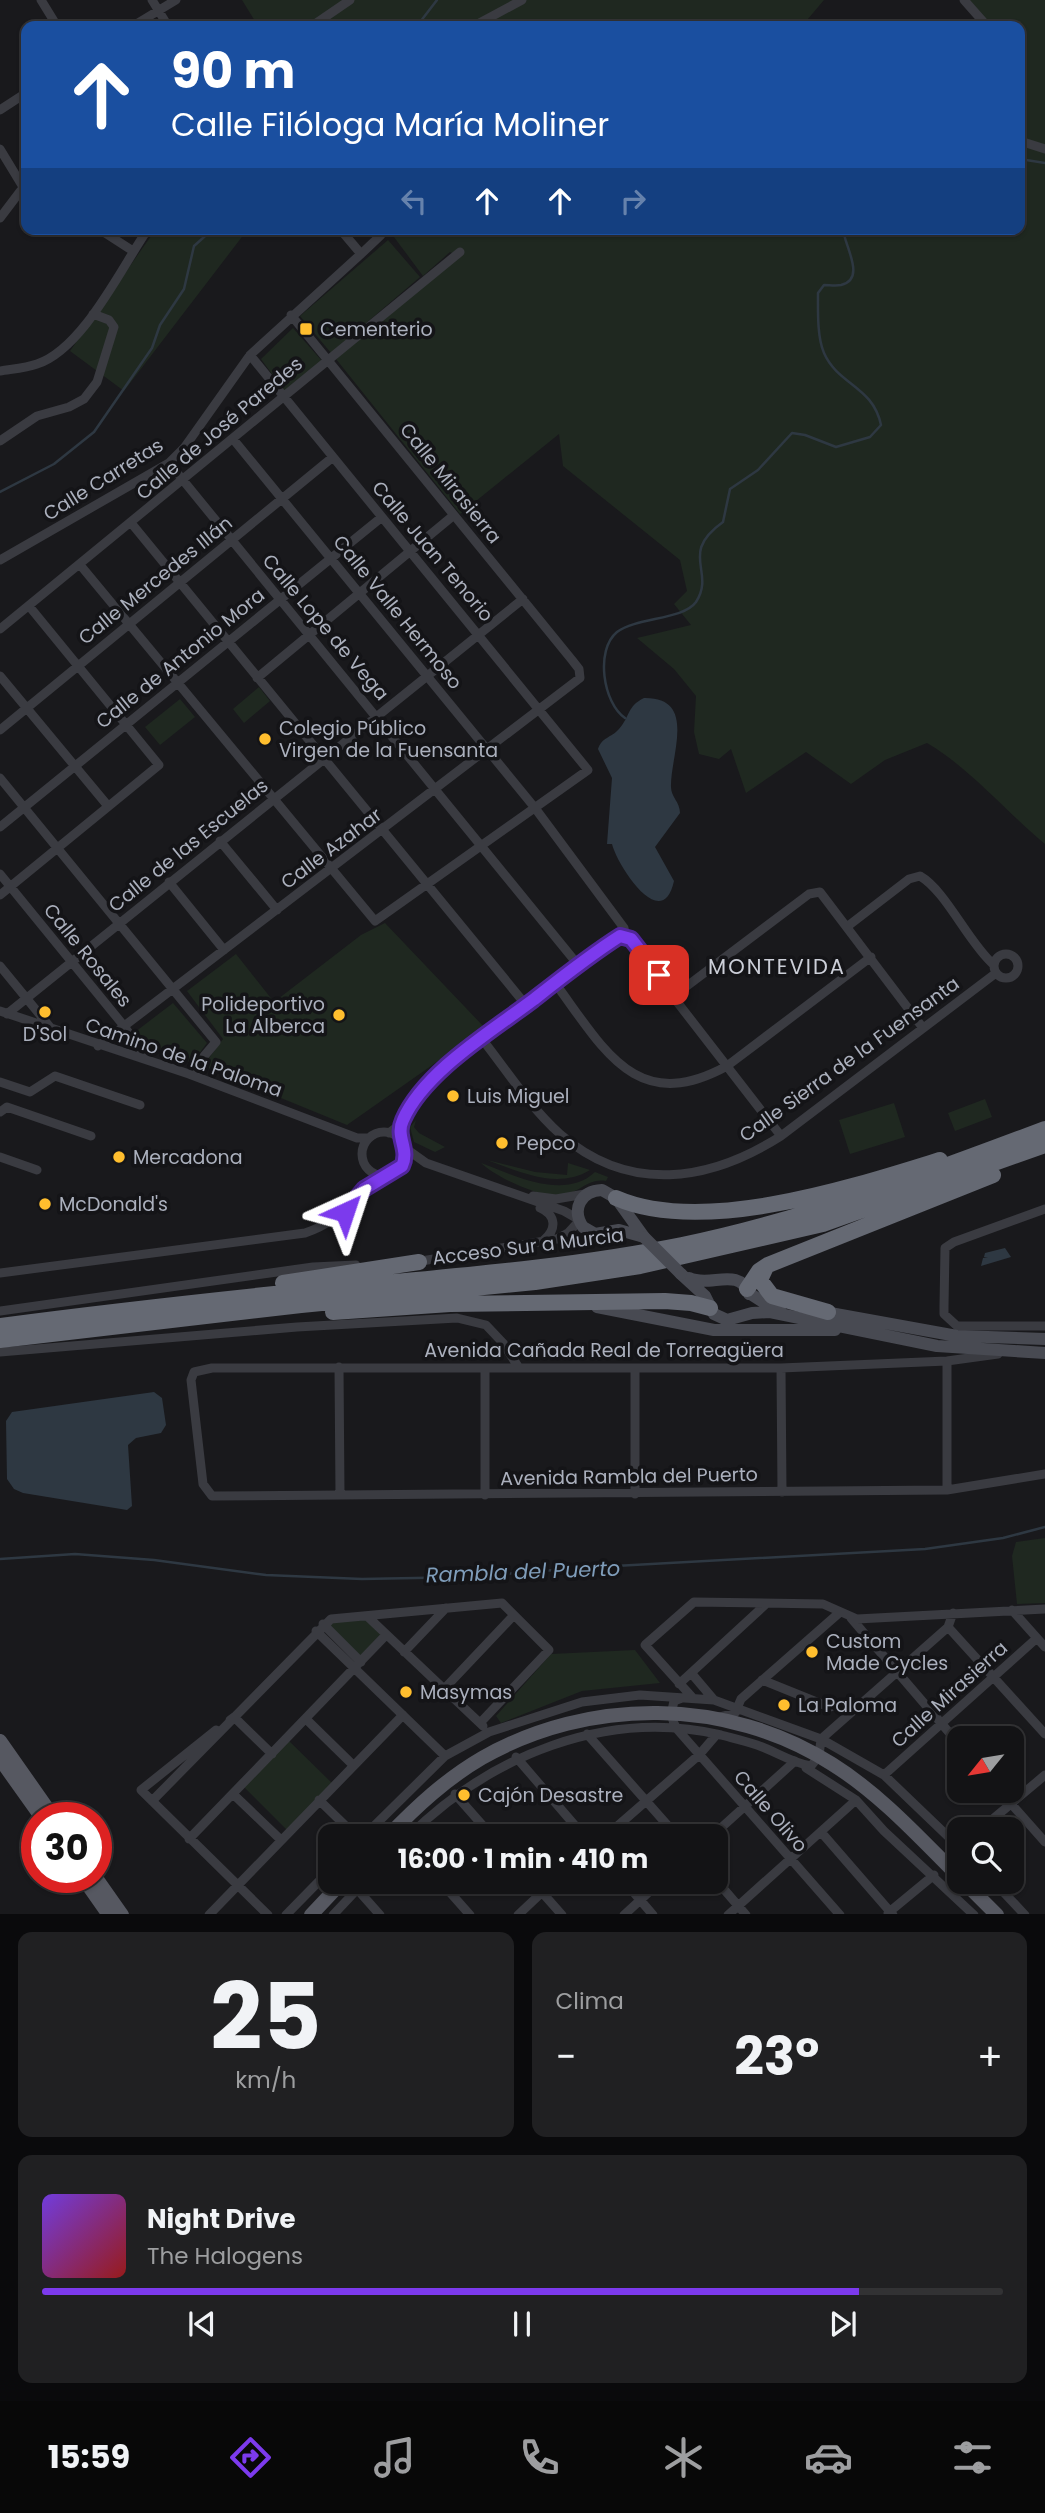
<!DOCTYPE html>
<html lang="es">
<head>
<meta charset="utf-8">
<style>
	:root { --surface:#131315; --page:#202022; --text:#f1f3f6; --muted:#9d9ea0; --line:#323234; --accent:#7c3aed }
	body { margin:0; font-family:Poppins,sans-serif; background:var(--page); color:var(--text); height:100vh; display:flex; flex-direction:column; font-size:26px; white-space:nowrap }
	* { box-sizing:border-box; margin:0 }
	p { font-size:23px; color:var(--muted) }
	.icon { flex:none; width:38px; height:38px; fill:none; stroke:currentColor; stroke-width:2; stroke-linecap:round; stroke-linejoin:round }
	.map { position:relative; height:1914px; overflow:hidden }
	.panel { display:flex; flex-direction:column; gap:18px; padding:18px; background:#0a0a0c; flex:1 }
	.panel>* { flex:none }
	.banner { position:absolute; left:21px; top:21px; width:1004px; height:214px; border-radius:14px; box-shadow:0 2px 5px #0004,0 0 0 2px var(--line); background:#1a4fa0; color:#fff; overflow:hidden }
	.needle { width:46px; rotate:240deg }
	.buttons { position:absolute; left:947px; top:1726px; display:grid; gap:14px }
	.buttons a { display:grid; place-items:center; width:77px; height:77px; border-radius:14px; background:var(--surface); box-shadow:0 2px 5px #0004,0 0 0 2px var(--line); font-size:35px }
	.speed { position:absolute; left:21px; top:1802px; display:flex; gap:14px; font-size:35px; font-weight:700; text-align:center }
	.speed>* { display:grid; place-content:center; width:91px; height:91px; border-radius:50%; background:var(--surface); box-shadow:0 2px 5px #0004,0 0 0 2px var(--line); line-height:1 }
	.speed .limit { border:10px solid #d22; background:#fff; color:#111 }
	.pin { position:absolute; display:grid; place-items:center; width:60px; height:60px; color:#fff; margin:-30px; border-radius:14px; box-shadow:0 4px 10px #0006 }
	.me { position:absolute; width:77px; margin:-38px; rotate:42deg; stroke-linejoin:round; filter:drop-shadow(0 0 5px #0008) }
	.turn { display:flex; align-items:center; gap:24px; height:147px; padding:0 35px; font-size:32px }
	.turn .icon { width:91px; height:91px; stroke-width:2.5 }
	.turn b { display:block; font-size:49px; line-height:60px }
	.lanes { display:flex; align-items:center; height:66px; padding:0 35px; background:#0003; justify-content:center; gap:35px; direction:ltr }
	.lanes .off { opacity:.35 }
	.big { font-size:52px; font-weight:700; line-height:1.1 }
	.panel .card { flex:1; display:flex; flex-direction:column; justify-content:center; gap:10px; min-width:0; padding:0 24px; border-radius:14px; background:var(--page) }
	.panel .dial { align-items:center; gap:0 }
	.dial b { font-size:91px; line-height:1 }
	.song { display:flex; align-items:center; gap:21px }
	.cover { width:84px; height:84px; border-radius:10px; background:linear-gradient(135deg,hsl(260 70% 55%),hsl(0 70% 35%)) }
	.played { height:7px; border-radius:4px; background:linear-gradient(90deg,var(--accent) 85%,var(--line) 85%) }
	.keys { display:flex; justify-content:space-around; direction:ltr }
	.heat { display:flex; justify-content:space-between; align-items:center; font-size:38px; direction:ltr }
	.panel .tiles { flex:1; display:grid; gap:18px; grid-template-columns:1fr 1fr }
	.card:last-child { grid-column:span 2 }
	.trip { position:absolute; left:318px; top:1824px; width:410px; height:70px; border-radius:14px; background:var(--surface); box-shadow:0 2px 5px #0004,0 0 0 2px var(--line); font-weight:700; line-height:70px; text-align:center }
	.menu { display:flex; height:112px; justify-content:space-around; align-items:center; background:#080808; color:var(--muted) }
	.menu .icon { width:49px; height:49px }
	.menu .active { color:var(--accent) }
	.menu b { font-size:32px; color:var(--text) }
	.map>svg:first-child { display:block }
	.green { fill:#1f2820 }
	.water { fill:#2e3842 }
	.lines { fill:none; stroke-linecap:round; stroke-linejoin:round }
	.stream { stroke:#2e3842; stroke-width:2.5 }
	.street { stroke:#3a3b41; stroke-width:9 }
	.secondary { stroke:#484a52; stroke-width:12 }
	.primary { stroke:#565861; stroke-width:14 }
	.highway { stroke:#656973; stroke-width:16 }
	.secondary-bridge { stroke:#484a52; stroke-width:12 }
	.route-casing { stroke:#51269a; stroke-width:18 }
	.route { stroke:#7c3aed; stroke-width:12 }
	.poi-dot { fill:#ffbe2e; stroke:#141417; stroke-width:2.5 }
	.labels { text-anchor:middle; stroke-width:7; stroke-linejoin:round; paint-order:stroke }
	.poi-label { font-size:19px; fill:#abb0bd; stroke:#141417; text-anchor:start }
	.street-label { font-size:19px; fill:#abb0bd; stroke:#141417 }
	.neighbourhood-label { font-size:21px; letter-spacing:2px; fill:#cccfd8; stroke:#141417 }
	.water-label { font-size:21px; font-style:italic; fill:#7f9dba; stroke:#141417 }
</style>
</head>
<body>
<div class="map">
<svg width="1045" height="1915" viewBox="0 0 1045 1915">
	<rect width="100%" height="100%" fill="#19191c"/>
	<path class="green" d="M242,0H824L802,26H258Z
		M962,0H1045V844C1005,811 971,769 927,743L885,760L851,784L806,752L746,793L731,749L719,759L699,754L694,732L696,696L674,669L637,638L691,625L674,604L687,591L680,560L563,466L559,434L460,514L336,359L458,257L450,252L423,276L388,229H1020V26H980Z
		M156,229H248L124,391L70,351Z
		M388,240L420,277L331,353L300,316Z
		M293,328L322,361L285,392L261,359Z
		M259,687L270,701L244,723L233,709Z
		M180,699L195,717L160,745L145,727Z
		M385,923L485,1028L347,1125L203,1066L223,1039L187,991L236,954L274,1002L361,935Z
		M173,1003L207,1043L192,1063L143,1045L135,1032Z
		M985,1099L992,1117L955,1131L948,1113Z
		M894,1103L905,1137L850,1154L839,1120Z
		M416,1120L414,1127L419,1133L445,1147L435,1152L414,1142L410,1127Z
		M487,1160L535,1172L567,1175L568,1163L590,1170C557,1190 520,1172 487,1160Z
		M481,1163C514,1175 564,1201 595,1172L608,1177L606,1181C589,1178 582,1190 566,1195C546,1201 495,1177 481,1163Z
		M1045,1538V1603L1017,1604L1012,1556L1016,1542Z
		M367,1616L386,1635L361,1662L323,1624Z
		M635,1650L660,1683L582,1691L501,1723L496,1716L551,1654Z
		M287,1739L334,1785L289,1832L242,1785Z"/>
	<path class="water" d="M644,698C698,697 670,756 671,787C671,797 680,802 680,813L655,847L674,881C662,935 617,865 612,844H607L612,778L598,749C602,737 611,738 619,729C630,717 627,706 644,698Z
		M1005,1248L1011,1257L981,1266L983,1258L988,1257H984L985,1253Z
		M154,1392L162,1398L166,1425L161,1433L136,1438L128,1445L132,1506L127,1510L23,1493L14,1489L7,1479L6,1421L12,1412Z"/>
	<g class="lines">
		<path class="stream" d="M417,26L437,0
			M1020,159L1045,163
			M0,492L54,464L94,432L152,348L160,325L184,289L194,246L213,229
			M625,718C603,703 595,650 617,632C637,617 683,620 696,602C716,571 678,554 723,522L730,489L758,470L792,433L805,435L836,447L870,437L881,425C873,386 838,385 824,353C817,337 818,311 818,293L824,285C829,285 836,286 841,285C867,279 844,245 843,229
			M0,1559L75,1554L154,1560L266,1575L362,1579L468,1577L579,1568L925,1549L1003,1538L1045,1527"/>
		<path class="street" d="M41,0L57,26
			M152,0L168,26
			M964,0L987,26
			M133,26L176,0
			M312,26L350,0
			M474,26L522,0
			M0,110L26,93
			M1020,141L1045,149
			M0,149L23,187
			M0,218L25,185
			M99,229L133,251
			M340,229L361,254
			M371,229L378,238
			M0,371C12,369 26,368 37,364C83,349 121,268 148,229
			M233,439L535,808L624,928L626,936L781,1136
			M0,441L37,416L69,407L84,399L97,382L114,327L109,320L93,314
			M169,463L579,966
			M132,524L526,1005
			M0,560L169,463L184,448L250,355L361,254L381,235L382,229
			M81,566L375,921L588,770L250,355
			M0,629L460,252
			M0,676L108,806
			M257,678L454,515
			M0,730L333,457
			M0,778L216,1042L189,1074
			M0,827L382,517
			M220,841L277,910
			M0,874L124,1026L148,1060
			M169,882L224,950
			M0,895L159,765L29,606
			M848,926L909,879L920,876C946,891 968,942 993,964
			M994 966a12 12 0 1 1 24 0a12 12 0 1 1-24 0Z
			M0,966L50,1027
			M555,983C604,1049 636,1116 727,1066L871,957
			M675,995L809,894L820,892L923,1028
			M0,1011L189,1074L357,1138H369
			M7,1014L523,599
			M482,1039C507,1071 530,1107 560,1134C629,1194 709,1182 781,1136L996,973
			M98,1046L580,678L579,669L572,660L291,315
			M0,1082L30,1092L55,1076L140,1105
			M0,1112L7,1107L91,1136
			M362 1154a22 22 0 1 1 44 0a22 22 0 1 1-44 0Z
			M389,1133L398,1126L439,1073L612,941L626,936
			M405,1148L426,1163L564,1211L578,1219
			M0,1157L37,1170
			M533,1196L556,1199L585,1194
			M540,1208C556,1215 557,1229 544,1240
			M1045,1209L954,1242L945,1248L944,1306V1314L957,1326H1045
			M415,1262L557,1239L568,1233L579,1221
			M0,1273L305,1233C343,1220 354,1196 385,1176
			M0,1311L313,1267L356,1265
			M0,1352L297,1327L457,1318L486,1325L503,1343L519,1368
			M998,1354L947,1361L781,1368H212L194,1372L191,1380L203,1484L212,1496L947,1490L1045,1474
			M947,1361V1490
			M339,1367L340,1495
			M485,1368V1495
			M781,1368L782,1492
			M635,1494V1368
			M1012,1610L1045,1647
			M367,1616L483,1726
			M851,1618L959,1744
			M323,1624L361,1662
			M948,1627L1045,1734
			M316,1631L445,1756
			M404,1652L446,1608
			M692,1674L714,1700
			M762,1680L829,1707L842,1705L850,1713
			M679,1684L766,1604
			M444,1689L514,1615
			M692,1697L645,1645L694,1602L823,1604L857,1619L1045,1609
			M682,1698L674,1701C671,1712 671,1720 677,1729L840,1915
			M719,1717L735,1713L741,1699L839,1613
			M306,1719L353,1765
			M230,1720L234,1717L272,1754
			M216,1730L141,1790L268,1915
			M587,1734L677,1836
			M821,1739L948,1627L953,1613
			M516,1757L584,1836
			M806,1768L856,1800L884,1831L974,1915
			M884,1775L1037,1638
			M999,1790L1045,1842
			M233,1794L281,1840
			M455,1794L492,1836
			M319,1800L356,1836
			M152,1801L331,1619L502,1603L549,1650L480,1723
			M981,1829L1045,1775
			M821,1832L893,1915
			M364,1836L445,1756L489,1732L582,1702L640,1695L714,1700L821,1739L884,1775L959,1847
			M409,1836C490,1756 606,1708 721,1735C732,1738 745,1741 757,1745C775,1751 792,1763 811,1766L819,1756L821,1739
			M606,1836L699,1755L717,1734
			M712,1836L795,1761
			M189,1839L386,1635
			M716,1880L746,1915
			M440,1881L470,1915
			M532,1881L562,1915
			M624,1881L653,1915
			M993,1881L1025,1915
			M357,1889L380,1915
			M888,1913L934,1875
			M209,1915L403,1715
			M286,1915L331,1869
			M333,1915L365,1881
			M518,1915L554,1881
			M624,1915L661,1881
			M728,1915L856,1800"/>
		<path class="secondary" d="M602,1190L616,1198L644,1237L619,1230L595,1234L583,1227C571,1209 581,1191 602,1190Z
			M681,1274L705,1296L714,1314L727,1320L752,1313L770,1312L937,1346L1045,1353
			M689,1278C710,1288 739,1266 749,1294
			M749,1293L763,1302L780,1307
			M597,1307L714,1330H835
			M819,1311L957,1336L1045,1339"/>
		<path class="primary" d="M0,1741L54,1818
			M0,1759L42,1818
			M388,1836C417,1806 446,1779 482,1758C589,1697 727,1697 832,1764C880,1794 919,1837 959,1877
			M83,1878L109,1915
			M96,1878L122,1915
			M963,1881L997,1915
			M311,1915L343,1881"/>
		<path class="highway" d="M616,1198C703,1236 853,1187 940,1160
			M766,1267L760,1280L772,1296L828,1312
			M283,1283L419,1262
			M747,1289L759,1271L768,1265L993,1175
			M333,1312L450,1304L665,1301L691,1303L710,1308
			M0,1326C121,1310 242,1297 363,1285C470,1275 577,1266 682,1245C808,1219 925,1174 1045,1129
			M0,1340L301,1305L535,1282L640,1266L823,1224L1045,1145"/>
		<path class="secondary-bridge" d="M644,1237L681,1274"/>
	</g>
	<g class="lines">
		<defs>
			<path id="route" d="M345,1212L364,1189L402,1166C410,1149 395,1137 403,1120C424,1072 492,1031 533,1000C561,978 590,955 620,936L631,939L659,975"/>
		</defs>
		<use href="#route" class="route-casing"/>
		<use href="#route" class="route"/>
	</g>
	<g class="poi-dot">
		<rect x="299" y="322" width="14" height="14" rx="3.5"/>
		<circle cx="265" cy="739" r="7"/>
		<circle cx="45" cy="1012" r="7"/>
		<circle cx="339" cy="1015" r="7"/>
		<circle cx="453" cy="1096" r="7"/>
		<circle cx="502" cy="1143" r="7"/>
		<circle cx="119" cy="1157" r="7"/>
		<circle cx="45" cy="1204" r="7"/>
		<circle cx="812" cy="1652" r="7"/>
		<circle cx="406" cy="1692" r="7"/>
		<circle cx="784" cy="1705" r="7"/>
		<circle cx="464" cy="1795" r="7"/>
	</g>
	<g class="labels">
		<g class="poi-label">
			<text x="320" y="336">Cementerio</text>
			<text x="279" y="735">Colegio Público<tspan x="279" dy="22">Virgen de la Fuensanta</tspan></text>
			<text x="325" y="1011" text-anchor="end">Polideportivo<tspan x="325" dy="22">La Alberca</tspan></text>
			<text x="45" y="1041" text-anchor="middle">D'Sol</text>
			<text x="467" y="1103">Luis Miguel</text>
			<text x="516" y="1150">Pepco</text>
			<text x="133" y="1164">Mercadona</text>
			<text x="59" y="1211">McDonald's</text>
			<text x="826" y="1648">Custom<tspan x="826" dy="22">Made Cycles</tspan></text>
			<text x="420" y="1699">Masymas</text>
			<text x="798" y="1712">La Paloma</text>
			<text x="478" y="1802">Cajón Desastre</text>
		</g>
		<g class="street-label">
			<text transform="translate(219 428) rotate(-40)" y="7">Calle de José Paredes</text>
			<text transform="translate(103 479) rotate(-32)" y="7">Calle Carretas</text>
			<text transform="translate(451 483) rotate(51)" y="7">Calle Mirasierra</text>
			<text transform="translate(433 551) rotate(50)" y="7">Calle Juan Tenorio</text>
			<text transform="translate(155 580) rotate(-39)" y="7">Calle Mercedes Illán</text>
			<text transform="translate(398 612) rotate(51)" y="7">Calle Valle Hermoso</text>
			<text transform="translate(326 627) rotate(50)" y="7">Calle Lope de Vega</text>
			<text transform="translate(180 658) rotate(-39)" y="7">Calle de Antonio Mora</text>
			<text transform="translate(188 845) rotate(-39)" y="7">Calle de las Escuelas</text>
			<text transform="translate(331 848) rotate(-37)" y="7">Calle Azahar</text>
			<text transform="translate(88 955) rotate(51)" y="7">Calle Rosales</text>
			<text transform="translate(184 1057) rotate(19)" y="7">Camino de la Paloma</text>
			<text transform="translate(849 1059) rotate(-36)" y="7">Calle Sierra de la Fuensanta</text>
			<text transform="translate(528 1246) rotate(-7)" y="7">Acceso Sur a Murcia</text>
			<text x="604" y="1357">Avenida Cañada Real de Torreagüera</text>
			<text transform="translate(629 1476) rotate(-1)" y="7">Avenida Rambla del Puerto</text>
			<text transform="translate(949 1694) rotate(-42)" y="7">Calle Mirasierra</text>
			<text transform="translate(771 1811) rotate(49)" y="7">Calle Olivo</text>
		</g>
		<g class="neighbourhood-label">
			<text x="777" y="974">MONTEVIDA</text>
		</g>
		<g class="water-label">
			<text transform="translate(523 1572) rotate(-2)" y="7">Rambla del Puerto</text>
		</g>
	</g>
</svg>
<div class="buttons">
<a><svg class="needle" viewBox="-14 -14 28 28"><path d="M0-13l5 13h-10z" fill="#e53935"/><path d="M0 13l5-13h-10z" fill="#9d9ea0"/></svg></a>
<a><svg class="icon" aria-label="search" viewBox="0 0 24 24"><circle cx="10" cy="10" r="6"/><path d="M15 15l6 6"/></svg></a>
</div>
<div class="speed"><div class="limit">30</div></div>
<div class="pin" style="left:659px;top:975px;background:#d93025"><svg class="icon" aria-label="arrive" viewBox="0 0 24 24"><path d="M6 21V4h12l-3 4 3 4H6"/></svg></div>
<svg class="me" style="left:345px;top:1212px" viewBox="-20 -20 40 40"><path d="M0-17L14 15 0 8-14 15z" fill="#7c3aed" stroke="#fff" stroke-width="4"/></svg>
<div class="trip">16:00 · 1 min · 410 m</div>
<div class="banner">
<div class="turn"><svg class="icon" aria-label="ahead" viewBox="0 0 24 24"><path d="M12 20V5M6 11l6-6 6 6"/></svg><div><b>90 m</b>Calle Filóloga María Moliner</div></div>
<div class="lanes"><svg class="icon off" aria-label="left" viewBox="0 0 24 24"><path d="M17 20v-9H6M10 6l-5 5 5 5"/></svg><svg class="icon" aria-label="ahead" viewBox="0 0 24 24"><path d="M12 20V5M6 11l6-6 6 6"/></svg><svg class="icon" aria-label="ahead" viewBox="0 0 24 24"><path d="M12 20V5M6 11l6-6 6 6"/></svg><svg class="icon off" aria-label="right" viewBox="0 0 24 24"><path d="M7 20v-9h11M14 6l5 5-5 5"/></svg></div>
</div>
</div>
<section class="panel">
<div class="tiles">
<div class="card dial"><b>25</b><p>km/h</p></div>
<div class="card"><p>Clima</p>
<div class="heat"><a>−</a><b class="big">23°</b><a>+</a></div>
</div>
<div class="card">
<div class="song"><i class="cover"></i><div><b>Night Drive</b><p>The Halogens</p></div></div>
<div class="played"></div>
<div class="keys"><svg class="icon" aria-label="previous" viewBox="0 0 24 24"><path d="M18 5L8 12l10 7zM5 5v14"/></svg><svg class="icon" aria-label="pause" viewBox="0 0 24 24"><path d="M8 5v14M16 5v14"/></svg><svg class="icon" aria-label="next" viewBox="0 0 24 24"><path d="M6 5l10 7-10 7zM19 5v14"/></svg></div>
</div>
</div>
</section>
<nav class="menu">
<b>15:59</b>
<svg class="icon active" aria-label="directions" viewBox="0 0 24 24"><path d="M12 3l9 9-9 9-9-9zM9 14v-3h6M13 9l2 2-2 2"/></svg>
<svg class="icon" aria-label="music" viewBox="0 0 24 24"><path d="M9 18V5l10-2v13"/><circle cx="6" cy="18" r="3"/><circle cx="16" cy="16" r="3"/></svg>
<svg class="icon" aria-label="phone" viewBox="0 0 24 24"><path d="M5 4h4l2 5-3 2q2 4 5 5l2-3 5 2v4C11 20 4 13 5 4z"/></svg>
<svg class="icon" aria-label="climate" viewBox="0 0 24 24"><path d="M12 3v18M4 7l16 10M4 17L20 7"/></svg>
<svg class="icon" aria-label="car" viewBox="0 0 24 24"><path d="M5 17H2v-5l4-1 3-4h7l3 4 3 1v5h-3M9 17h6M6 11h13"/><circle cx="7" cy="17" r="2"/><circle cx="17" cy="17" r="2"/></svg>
<svg class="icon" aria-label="filters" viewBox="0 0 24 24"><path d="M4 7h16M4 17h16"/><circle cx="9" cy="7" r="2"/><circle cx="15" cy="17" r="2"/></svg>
</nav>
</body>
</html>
